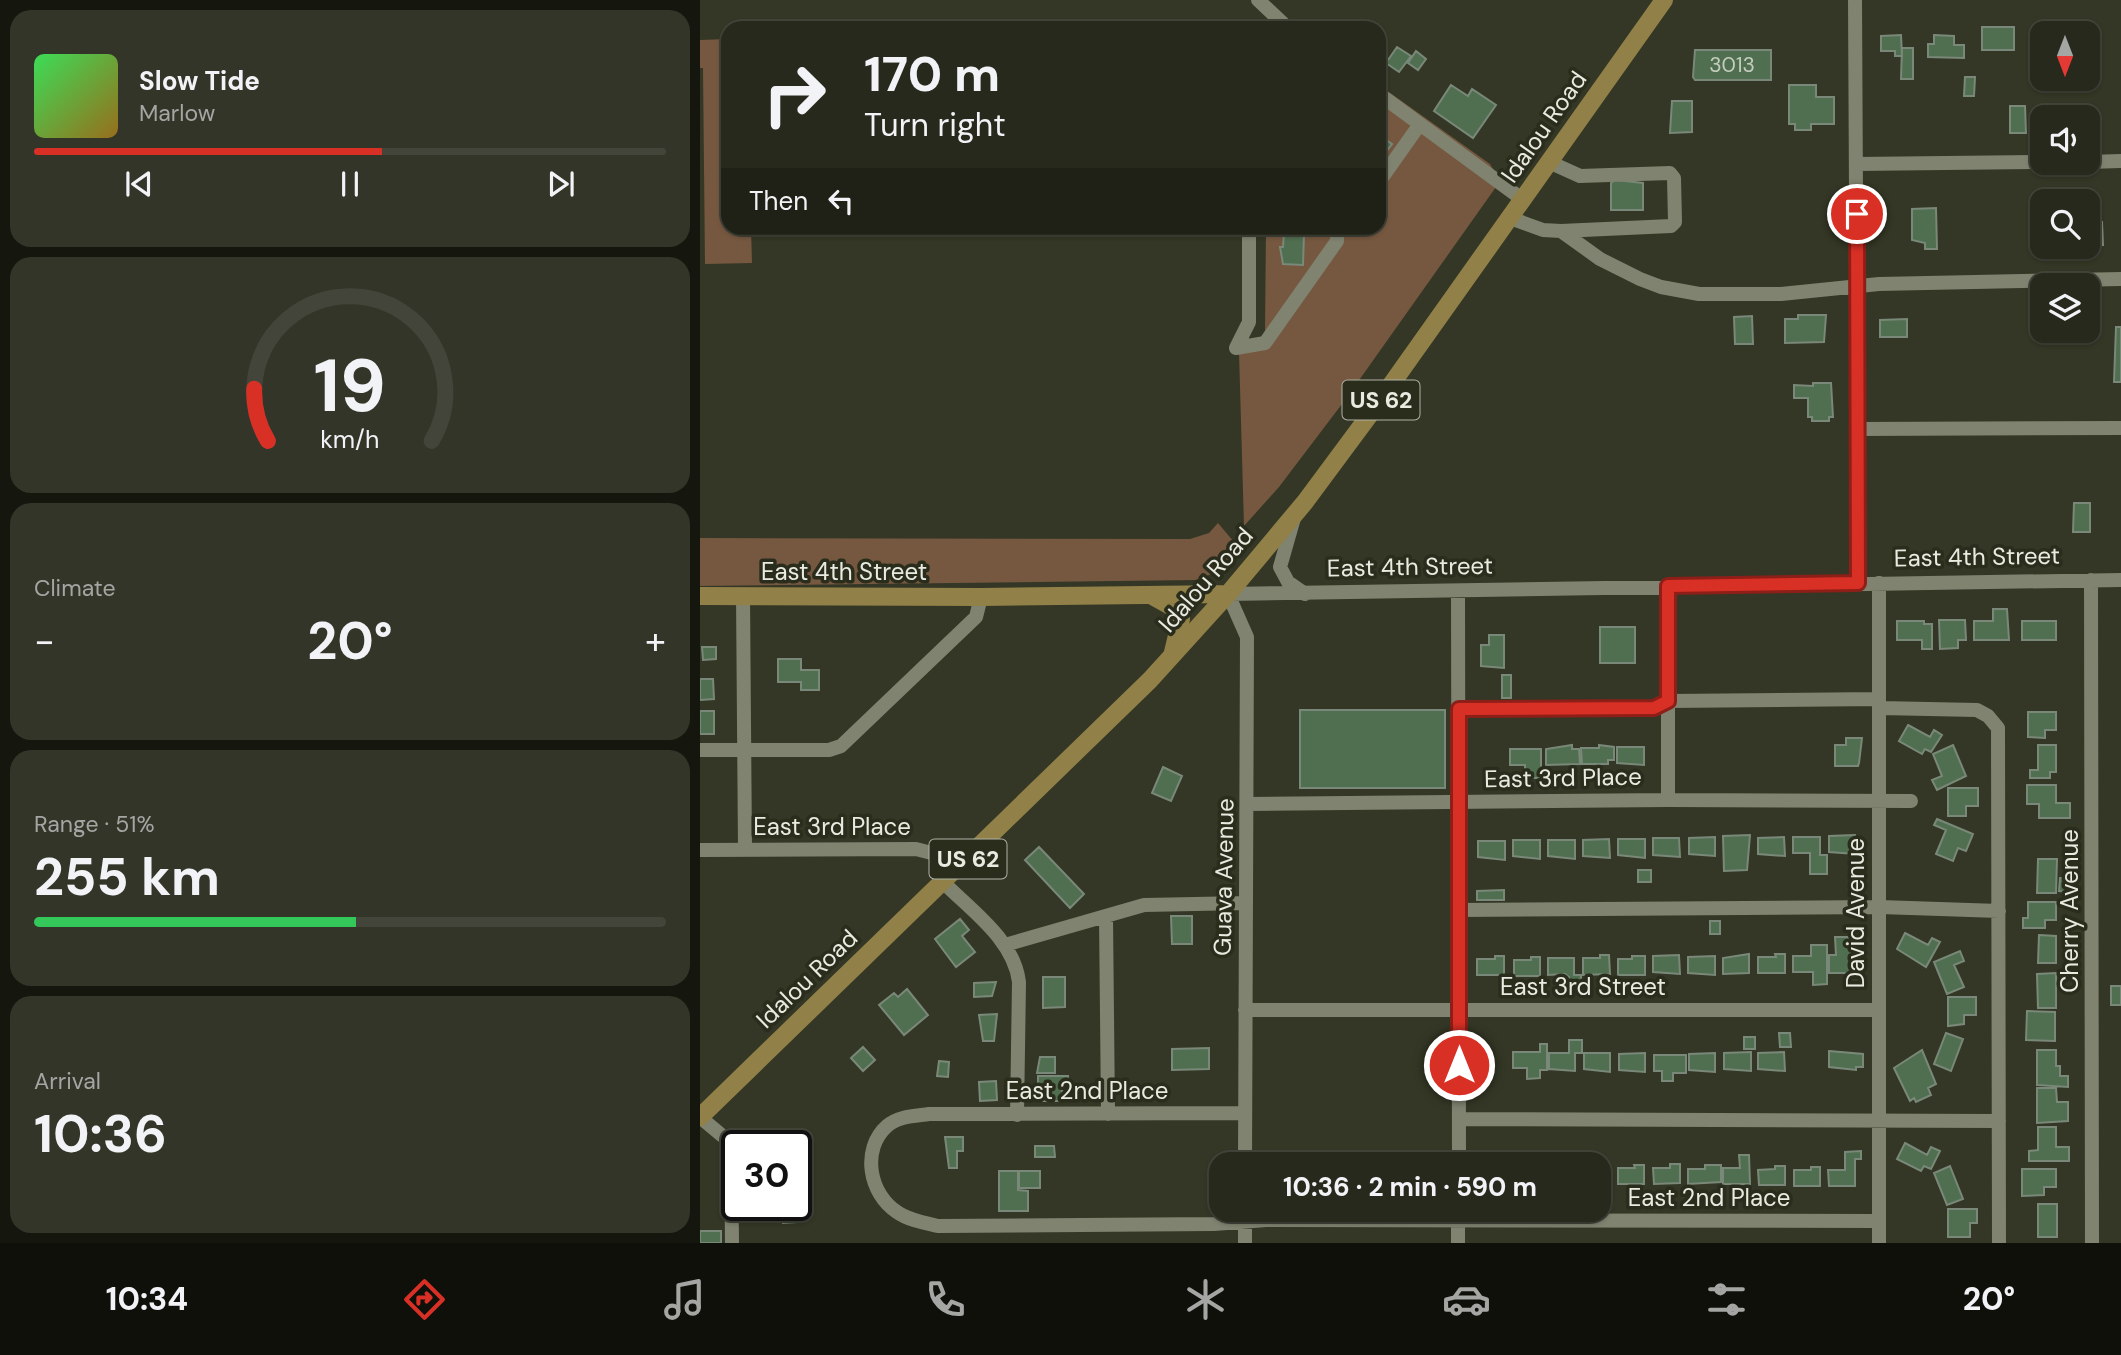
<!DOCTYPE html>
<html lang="en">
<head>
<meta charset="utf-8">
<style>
	:root { --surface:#27291c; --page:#333529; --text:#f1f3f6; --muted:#a4a6a3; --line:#43453b; --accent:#d93025 }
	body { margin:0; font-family:"DM Sans",sans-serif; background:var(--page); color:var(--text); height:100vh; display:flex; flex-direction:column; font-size:26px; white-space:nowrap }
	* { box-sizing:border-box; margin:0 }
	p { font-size:23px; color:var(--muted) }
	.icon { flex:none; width:38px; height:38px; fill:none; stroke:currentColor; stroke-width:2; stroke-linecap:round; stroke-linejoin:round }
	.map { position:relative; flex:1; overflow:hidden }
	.drawer { display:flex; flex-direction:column; gap:10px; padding:10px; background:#15170f; width:700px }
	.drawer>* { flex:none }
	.top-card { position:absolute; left:21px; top:21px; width:665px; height:214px; border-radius:21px; box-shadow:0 2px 5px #0004,0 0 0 2px var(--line); background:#27291c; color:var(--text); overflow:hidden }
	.needle { width:46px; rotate:180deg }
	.fabs { position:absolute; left:1330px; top:21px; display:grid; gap:14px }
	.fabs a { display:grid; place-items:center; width:70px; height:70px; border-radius:14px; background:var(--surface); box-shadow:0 2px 5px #0004,0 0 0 2px var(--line); font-size:35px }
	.speed { position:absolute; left:21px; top:1130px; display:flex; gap:14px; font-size:35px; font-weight:700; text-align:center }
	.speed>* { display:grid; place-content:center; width:91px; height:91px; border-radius:50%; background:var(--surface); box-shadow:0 2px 5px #0004,0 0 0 2px var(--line); line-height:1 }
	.speed .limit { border:4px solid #111; border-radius:10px; background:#fff; color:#111 }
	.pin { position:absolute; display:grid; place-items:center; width:60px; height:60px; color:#fff; margin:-30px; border:4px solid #fff; border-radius:50%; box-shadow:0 2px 7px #0007 }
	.me { position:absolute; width:77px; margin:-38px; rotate:0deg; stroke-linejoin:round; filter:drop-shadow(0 0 5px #0008) }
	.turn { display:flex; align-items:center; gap:24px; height:147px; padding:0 28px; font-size:32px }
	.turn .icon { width:91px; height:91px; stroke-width:2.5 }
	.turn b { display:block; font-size:49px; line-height:60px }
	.then { display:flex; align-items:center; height:66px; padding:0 28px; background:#0003; gap:14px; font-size:26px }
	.big { font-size:52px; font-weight:700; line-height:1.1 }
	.drawer .widget { flex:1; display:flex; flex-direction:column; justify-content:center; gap:10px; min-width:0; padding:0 24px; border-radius:21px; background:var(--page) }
	.drawer .dial { align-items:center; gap:0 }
	.dial svg { height:182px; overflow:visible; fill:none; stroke:var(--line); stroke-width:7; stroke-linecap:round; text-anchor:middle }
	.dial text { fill:var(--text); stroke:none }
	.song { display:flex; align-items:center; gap:21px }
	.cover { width:84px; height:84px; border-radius:10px; background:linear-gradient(135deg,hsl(130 70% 55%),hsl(40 70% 35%)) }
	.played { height:7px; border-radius:4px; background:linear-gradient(90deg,var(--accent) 55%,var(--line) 55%) }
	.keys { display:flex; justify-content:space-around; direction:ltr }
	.heat { display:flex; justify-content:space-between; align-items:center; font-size:38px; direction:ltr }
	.charge { height:10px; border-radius:5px; background:linear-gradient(90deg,#34c759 51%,var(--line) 0) }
	.trip { position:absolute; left:509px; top:1152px; width:402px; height:70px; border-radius:21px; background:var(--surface); box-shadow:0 2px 5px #0004,0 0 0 2px var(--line); font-weight:700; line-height:70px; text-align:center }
	.tabs { display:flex; height:112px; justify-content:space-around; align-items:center; background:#10100b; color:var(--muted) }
	.tabs .icon { width:49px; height:49px }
	.tabs .on { color:var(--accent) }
	.tabs b { font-size:32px; color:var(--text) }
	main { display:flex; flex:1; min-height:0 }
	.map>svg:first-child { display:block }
	.green { fill:#765840 }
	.building { fill:#506e50; stroke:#798878; stroke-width:2 }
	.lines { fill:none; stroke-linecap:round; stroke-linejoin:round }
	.minor { stroke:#7f836f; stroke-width:14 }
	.major { stroke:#918047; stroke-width:18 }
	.route-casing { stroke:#8d1f18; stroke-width:18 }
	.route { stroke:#d93025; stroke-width:12 }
	.labels { text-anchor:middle; stroke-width:7; stroke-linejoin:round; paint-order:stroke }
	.number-label { font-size:21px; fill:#c3ccbd }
	.shield { fill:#2a2d1c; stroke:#b0b2a6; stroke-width:2 }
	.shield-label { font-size:23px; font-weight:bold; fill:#e9ebe1 }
	.street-label { font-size:24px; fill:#e9ebe1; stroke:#2a2d1c }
</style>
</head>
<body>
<main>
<section class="drawer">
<div class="widget">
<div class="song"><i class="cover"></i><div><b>Slow Tide</b><p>Marlow</p></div></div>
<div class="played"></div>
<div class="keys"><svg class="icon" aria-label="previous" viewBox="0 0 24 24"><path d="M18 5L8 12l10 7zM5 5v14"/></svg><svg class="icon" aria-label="pause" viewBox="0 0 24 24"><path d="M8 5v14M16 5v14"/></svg><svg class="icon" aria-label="next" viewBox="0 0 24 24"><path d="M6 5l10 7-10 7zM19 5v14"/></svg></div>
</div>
<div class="widget dial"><svg viewBox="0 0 100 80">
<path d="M14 69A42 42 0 1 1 86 69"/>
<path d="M14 69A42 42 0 0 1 8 46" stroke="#d93025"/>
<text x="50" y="56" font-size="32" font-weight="700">19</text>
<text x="50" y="72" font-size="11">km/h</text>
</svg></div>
<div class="widget"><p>Climate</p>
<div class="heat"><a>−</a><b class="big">20°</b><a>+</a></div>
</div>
<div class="widget"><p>Range · 51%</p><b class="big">255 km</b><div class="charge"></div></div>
<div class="widget"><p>Arrival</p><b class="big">10:36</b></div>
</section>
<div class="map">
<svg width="1421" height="1243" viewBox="0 0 1421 1243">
	<rect width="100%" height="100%" fill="#343725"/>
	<path class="green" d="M28,39V228H51L52,263L5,264L3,68H0V40Z
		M679,85L790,164L797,176L796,187L645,400L579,487L544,526L539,352L556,347L565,331L566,228H679Z
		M518,523L539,548C530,566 514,574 496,580L0,586V538L490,539L509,533Z"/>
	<path class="building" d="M1282,27H1314V50H1282Z
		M1201,35L1202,56H1195V51H1181V36Z
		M1234,35L1254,36V45H1264V58L1228,57V44H1234Z
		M697,47L711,56L699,72L686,63Z
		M1202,48H1213V79H1201Z
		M995,50H1071V80H995L993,77Z
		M716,51L726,59L718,70L708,63Z
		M1265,77H1275L1274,96H1264Z
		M751,85L768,96L772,89L796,105L773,138L734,111Z
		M1089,85H1116V97H1134V124H1111V130H1095V124H1089Z
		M972,101H992V132L970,133Z
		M1310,106H1325L1326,133H1310Z
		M679,135L692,144L679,161Z
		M915,180L943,183V210H911V183Z
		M1236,208L1237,249H1225V243L1212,240V209Z
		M1388,222H1402L1403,245L1388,246Z
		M584,233H604L603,265L583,264L580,247H583Z
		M1098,315H1126L1124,342L1085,343V319H1098Z
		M1052,316L1053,344H1035L1034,317Z
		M1207,319V337H1180V320Z
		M1416,327H1421V382H1414Z
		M1113,383H1131L1133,417H1129V421H1112V417H1108V398H1094V385L1113,386Z
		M1374,503H1390V532H1373Z
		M1293,609H1307L1309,640H1274V621H1293Z
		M1239,620H1265L1266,640H1258V648L1240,649Z
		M1197,621H1224V624H1232V649H1222V640H1197Z
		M1322,621H1356V640H1322Z
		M900,627H935V663H900Z
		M789,635H804V668L781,666V645H789Z
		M2,647H16V659L3,660Z
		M78,659H101V670H119V690H101V682H78Z
		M802,675H811V698H802Z
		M0,679H13L14,699L0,700Z
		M600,710H745V788H600Z
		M0,711H14V734H0Z
		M1328,712H1356V730H1345V738L1328,737Z
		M1208,725L1230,737L1234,730L1242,735L1231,752L1225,749L1222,754L1199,741Z
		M1146,738H1162L1159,763L1158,766H1135V745H1146Z
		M872,745V749H879L880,764L846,765V749Z
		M899,745L914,747V760H908V764H882L881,748H899Z
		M1253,745L1266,776L1237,790L1232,780L1242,776L1233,754Z
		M1338,745H1356V772H1350V778H1330V770H1338Z
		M917,747H944V765L917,763Z
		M810,749H841V778H825V765H810Z
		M463,767L482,776L471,801L452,793Z
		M1327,785H1356V803H1370V818H1339V804H1327Z
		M1248,788H1278V806H1266V816H1248Z
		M1237,819L1273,834L1266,851L1258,848L1253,861L1236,854L1246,830L1234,825Z
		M1050,835L1047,870L1024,871L1023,836Z
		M1155,835V854L1129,852V836Z
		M1015,837V856L989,854V838Z
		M1084,837L1085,856L1058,854V838Z
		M1093,837H1120V855H1127V874H1110V853H1093Z
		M953,838H979L980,857L953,855Z
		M909,839L910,858L883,856V840Z
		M918,839H945V858L918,855Z
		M813,840H840V859L813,856Z
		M848,840H875V859L848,856Z
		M778,841H805V860L778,857Z
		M339,847L384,894L370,908L325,860Z
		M1338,859H1357L1356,893H1337Z
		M938,870H951V882H938Z
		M1360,878H1374L1373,892L1359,891Z
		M804,890V900H777V891Z
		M1328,902H1356V920H1345V928H1323V918H1328Z
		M471,916H492V944H472Z
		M260,919L269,930L262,936L275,952L256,967L235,939Z
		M1010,921H1020V934H1010Z
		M1205,933L1228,945L1232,938L1240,942L1226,967L1197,949Z
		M1339,935L1356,936V963H1338Z
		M1135,937H1151V953H1156V973H1129V955H1136Z
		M1111,945H1127V984L1113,985V972H1093V956H1111Z
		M1260,951L1264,961L1254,965L1264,987L1247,994L1234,962Z
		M1049,954V973L1023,974V958Z
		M1075,954H1085V973H1058V957H1076Z
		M900,955H909L910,974L883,975V958H900Z
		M979,955L980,974L953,972V956Z
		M795,956H804V975H777V959H795Z
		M932,956H945V975H918V959H932Z
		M1015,956V975L988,973V957Z
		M831,957H840V976H814V960H831Z
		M848,958H874V975H881V988L869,989V977L865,974L848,975Z
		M1356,973V1008H1338L1337,974Z
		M343,977H365V1007L343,1008Z
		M296,982L292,996L274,997V983Z
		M1411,986H1421V1005H1411Z
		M207,989L228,1015L204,1035L179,1005L194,993L198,997Z
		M1248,997H1276V1015H1264V1024L1248,1026Z
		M1327,1011L1355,1012V1041L1326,1040Z
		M297,1014L294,1041H283L279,1015Z
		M1079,1033H1090L1091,1047H1080Z
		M1246,1033L1263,1039L1251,1071L1234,1064Z
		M1044,1037H1055V1049H1044Z
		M869,1040H882V1053H875V1071L849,1069V1053H869Z
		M840,1044H847V1070H840V1078L827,1079V1068H813V1052H840Z
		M163,1047L175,1060L163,1071L151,1058Z
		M509,1048V1069L472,1070V1049Z
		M1222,1050L1236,1084L1228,1088L1231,1095L1216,1102L1214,1098L1210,1101L1194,1068Z
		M1337,1050H1356V1066H1360V1076H1368V1087L1337,1085Z
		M1129,1051L1163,1054V1067H1156V1070L1129,1067Z
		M1051,1052V1071L1024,1069V1053Z
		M1084,1052L1085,1071L1058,1069V1053Z
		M884,1053H910V1072L884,1069Z
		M945,1053V1072L919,1070V1054Z
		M1015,1053V1072L989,1070V1054Z
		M954,1055H986V1073H973V1081H962V1071H954Z
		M340,1057H355V1073H337Z
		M239,1061L249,1062L248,1077L237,1076Z
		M338,1076H368V1090L362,1089V1101H338Z
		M296,1081L297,1100L280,1101L279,1082Z
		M1337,1088H1356L1357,1102H1368V1121L1337,1123Z
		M1338,1127H1356V1147H1369V1161H1329V1151L1338,1150Z
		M245,1137H263V1151H257V1168H249Z
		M1205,1143L1227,1155L1231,1147L1240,1151L1231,1169L1224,1166L1221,1171L1197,1159Z
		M335,1146H354L355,1157H335Z
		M1161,1151V1159H1155V1186H1129L1128,1170H1145V1152Z
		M1039,1155H1049L1050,1184H1023V1168H1040Z
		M970,1164H980V1183L954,1184L953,1168H970Z
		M934,1165H944V1184H918V1168H935Z
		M1005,1165H1021V1182L988,1184V1169H1005Z
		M900,1166H909V1185H900Z
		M1075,1166H1085V1185H1059L1058,1170L1075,1169Z
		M1250,1166L1263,1199L1247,1205L1234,1173Z
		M1111,1167H1120V1186H1094V1170H1111Z
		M1322,1169H1356V1187H1344V1195L1322,1196Z
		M299,1171H318V1190L328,1191V1211H299Z
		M319,1171H340V1188H319Z
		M1338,1204H1357V1237H1338Z
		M1248,1209H1277V1223H1270V1237H1248Z
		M83,1210H97V1222L83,1223Z
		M0,1231H21V1243H0Z"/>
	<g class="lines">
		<path class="minor" d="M558,0L588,28
			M1155,0L1158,583
			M679,94L822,199
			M849,162L880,176L970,173L974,178L975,222L971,226L861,231
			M1388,162L1421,161
			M1156,164L1342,162
			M679,182L720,124
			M810,218L843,230L861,231L900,259L940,279L961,287L999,294H1081L1179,284L1421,279
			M536,348L565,343L637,241V228
			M536,348L549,322V228
			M1158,429L1421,428
			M594,518L580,567L588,582L605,594
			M1391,580L1392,1243
			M1179,583V1243
			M758,592L759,1164
			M43,595L45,850
			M1180,708L1277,710L1288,716L1298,728L1299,1243
			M759,709L954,708L968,701L1179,699
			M0,750H129L141,746L276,617L281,597
			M968,800V586
			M547,804L968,800L1211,801
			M0,850L216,849L243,856L256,870
			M244,883C272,911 314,940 319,982L317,1115
			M759,910L1180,907L1299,911
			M406,916L408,1114
			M305,945L444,905L545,903
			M545,1010H1179
			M545,1113L229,1114C215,1116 198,1116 187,1126C161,1149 169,1194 197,1212C208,1220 225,1223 238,1226L514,1224L566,1220L1179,1221
			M0,1117L31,1143L32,1243
			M759,1119L1299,1121
			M545,1164L547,637L528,594L1421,580
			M545,1209V1243
			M758,1243V1209"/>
		<path class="major" d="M0,596L281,597L528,594
			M454,597L472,607L481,619L473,652
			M0,1117L450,680L528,594L605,502L671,413L964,0"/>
	</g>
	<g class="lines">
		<defs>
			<path id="route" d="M759,1065V709L954,708L968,701V586L1158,583L1157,214"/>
		</defs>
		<use href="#route" class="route-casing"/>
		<use href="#route" class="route"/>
	</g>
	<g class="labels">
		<g class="number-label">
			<text x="1032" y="72">3013</text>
		</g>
		<g class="shield">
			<rect x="642.5" y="380.5" width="77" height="39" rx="5"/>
			<rect x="229.5" y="839.5" width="77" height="39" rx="5"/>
		</g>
		<g class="shield-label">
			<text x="681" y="408">US 62</text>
			<text x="268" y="867">US 62</text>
		</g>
		<g class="street-label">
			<text transform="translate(844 127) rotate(-55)" y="8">Idalou Road</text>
			<text transform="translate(1277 557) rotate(-1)" y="8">East 4th Street</text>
			<text transform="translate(710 567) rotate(-1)" y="8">East 4th Street</text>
			<text x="144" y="580">East 4th Street</text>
			<text transform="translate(506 580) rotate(-49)" y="8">Idalou Road</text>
			<text transform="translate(863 778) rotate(-1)" y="8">East 3rd Place</text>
			<text x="132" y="835">East 3rd Place</text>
			<text transform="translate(524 877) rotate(-89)" y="8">Guava Avenue</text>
			<text transform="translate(1370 911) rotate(-90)" y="8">Cherry Avenue</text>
			<text transform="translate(1156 913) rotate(-90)" y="8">David Avenue</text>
			<text transform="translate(107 979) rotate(-44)" y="8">Idalou Road</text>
			<text x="883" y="995">East 3rd Street</text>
			<text x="387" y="1099">East 2nd Place</text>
			<text x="1009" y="1206">East 2nd Place</text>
		</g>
	</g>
</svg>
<div class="fabs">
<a><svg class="needle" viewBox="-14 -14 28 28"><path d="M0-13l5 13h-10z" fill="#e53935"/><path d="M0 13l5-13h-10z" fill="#a4a6a3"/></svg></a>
<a><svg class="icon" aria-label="sound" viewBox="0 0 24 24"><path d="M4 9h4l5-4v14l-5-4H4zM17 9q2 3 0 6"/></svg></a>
<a><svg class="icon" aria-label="search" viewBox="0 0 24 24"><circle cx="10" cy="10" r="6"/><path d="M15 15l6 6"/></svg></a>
<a><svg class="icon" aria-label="layers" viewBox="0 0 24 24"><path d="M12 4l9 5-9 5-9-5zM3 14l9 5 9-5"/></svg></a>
</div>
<div class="speed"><div class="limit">30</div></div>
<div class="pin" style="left:1157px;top:214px;background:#d93025"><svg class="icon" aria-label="arrive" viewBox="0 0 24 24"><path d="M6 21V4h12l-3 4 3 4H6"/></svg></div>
<svg class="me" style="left:759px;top:1065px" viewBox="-20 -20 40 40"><circle r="17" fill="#d93025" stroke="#fff" stroke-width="3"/><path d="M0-11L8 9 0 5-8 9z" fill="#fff"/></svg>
<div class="trip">10:36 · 2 min · 590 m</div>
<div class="top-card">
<div class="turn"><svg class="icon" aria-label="right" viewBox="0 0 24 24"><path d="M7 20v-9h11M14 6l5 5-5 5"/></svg><div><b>170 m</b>Turn right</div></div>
<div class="then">Then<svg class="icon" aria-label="left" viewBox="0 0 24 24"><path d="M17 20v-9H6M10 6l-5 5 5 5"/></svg></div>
</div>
</div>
</main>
<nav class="tabs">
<b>10:34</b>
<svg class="icon on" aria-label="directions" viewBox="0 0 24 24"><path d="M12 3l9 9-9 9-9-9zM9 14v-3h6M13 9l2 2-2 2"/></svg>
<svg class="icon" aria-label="music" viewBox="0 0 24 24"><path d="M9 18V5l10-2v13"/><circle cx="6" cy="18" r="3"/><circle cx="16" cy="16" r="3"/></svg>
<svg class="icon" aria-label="phone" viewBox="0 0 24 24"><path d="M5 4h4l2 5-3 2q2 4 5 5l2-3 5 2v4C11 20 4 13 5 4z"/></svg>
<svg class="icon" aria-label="climate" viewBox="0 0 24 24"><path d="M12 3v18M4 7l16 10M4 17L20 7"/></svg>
<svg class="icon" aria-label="car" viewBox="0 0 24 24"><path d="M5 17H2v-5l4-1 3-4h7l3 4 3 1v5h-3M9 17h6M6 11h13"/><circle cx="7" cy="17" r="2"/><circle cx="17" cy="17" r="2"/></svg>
<svg class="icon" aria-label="filters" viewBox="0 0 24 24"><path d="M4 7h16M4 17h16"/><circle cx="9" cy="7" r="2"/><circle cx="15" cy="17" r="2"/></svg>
<b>20°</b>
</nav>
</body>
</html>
